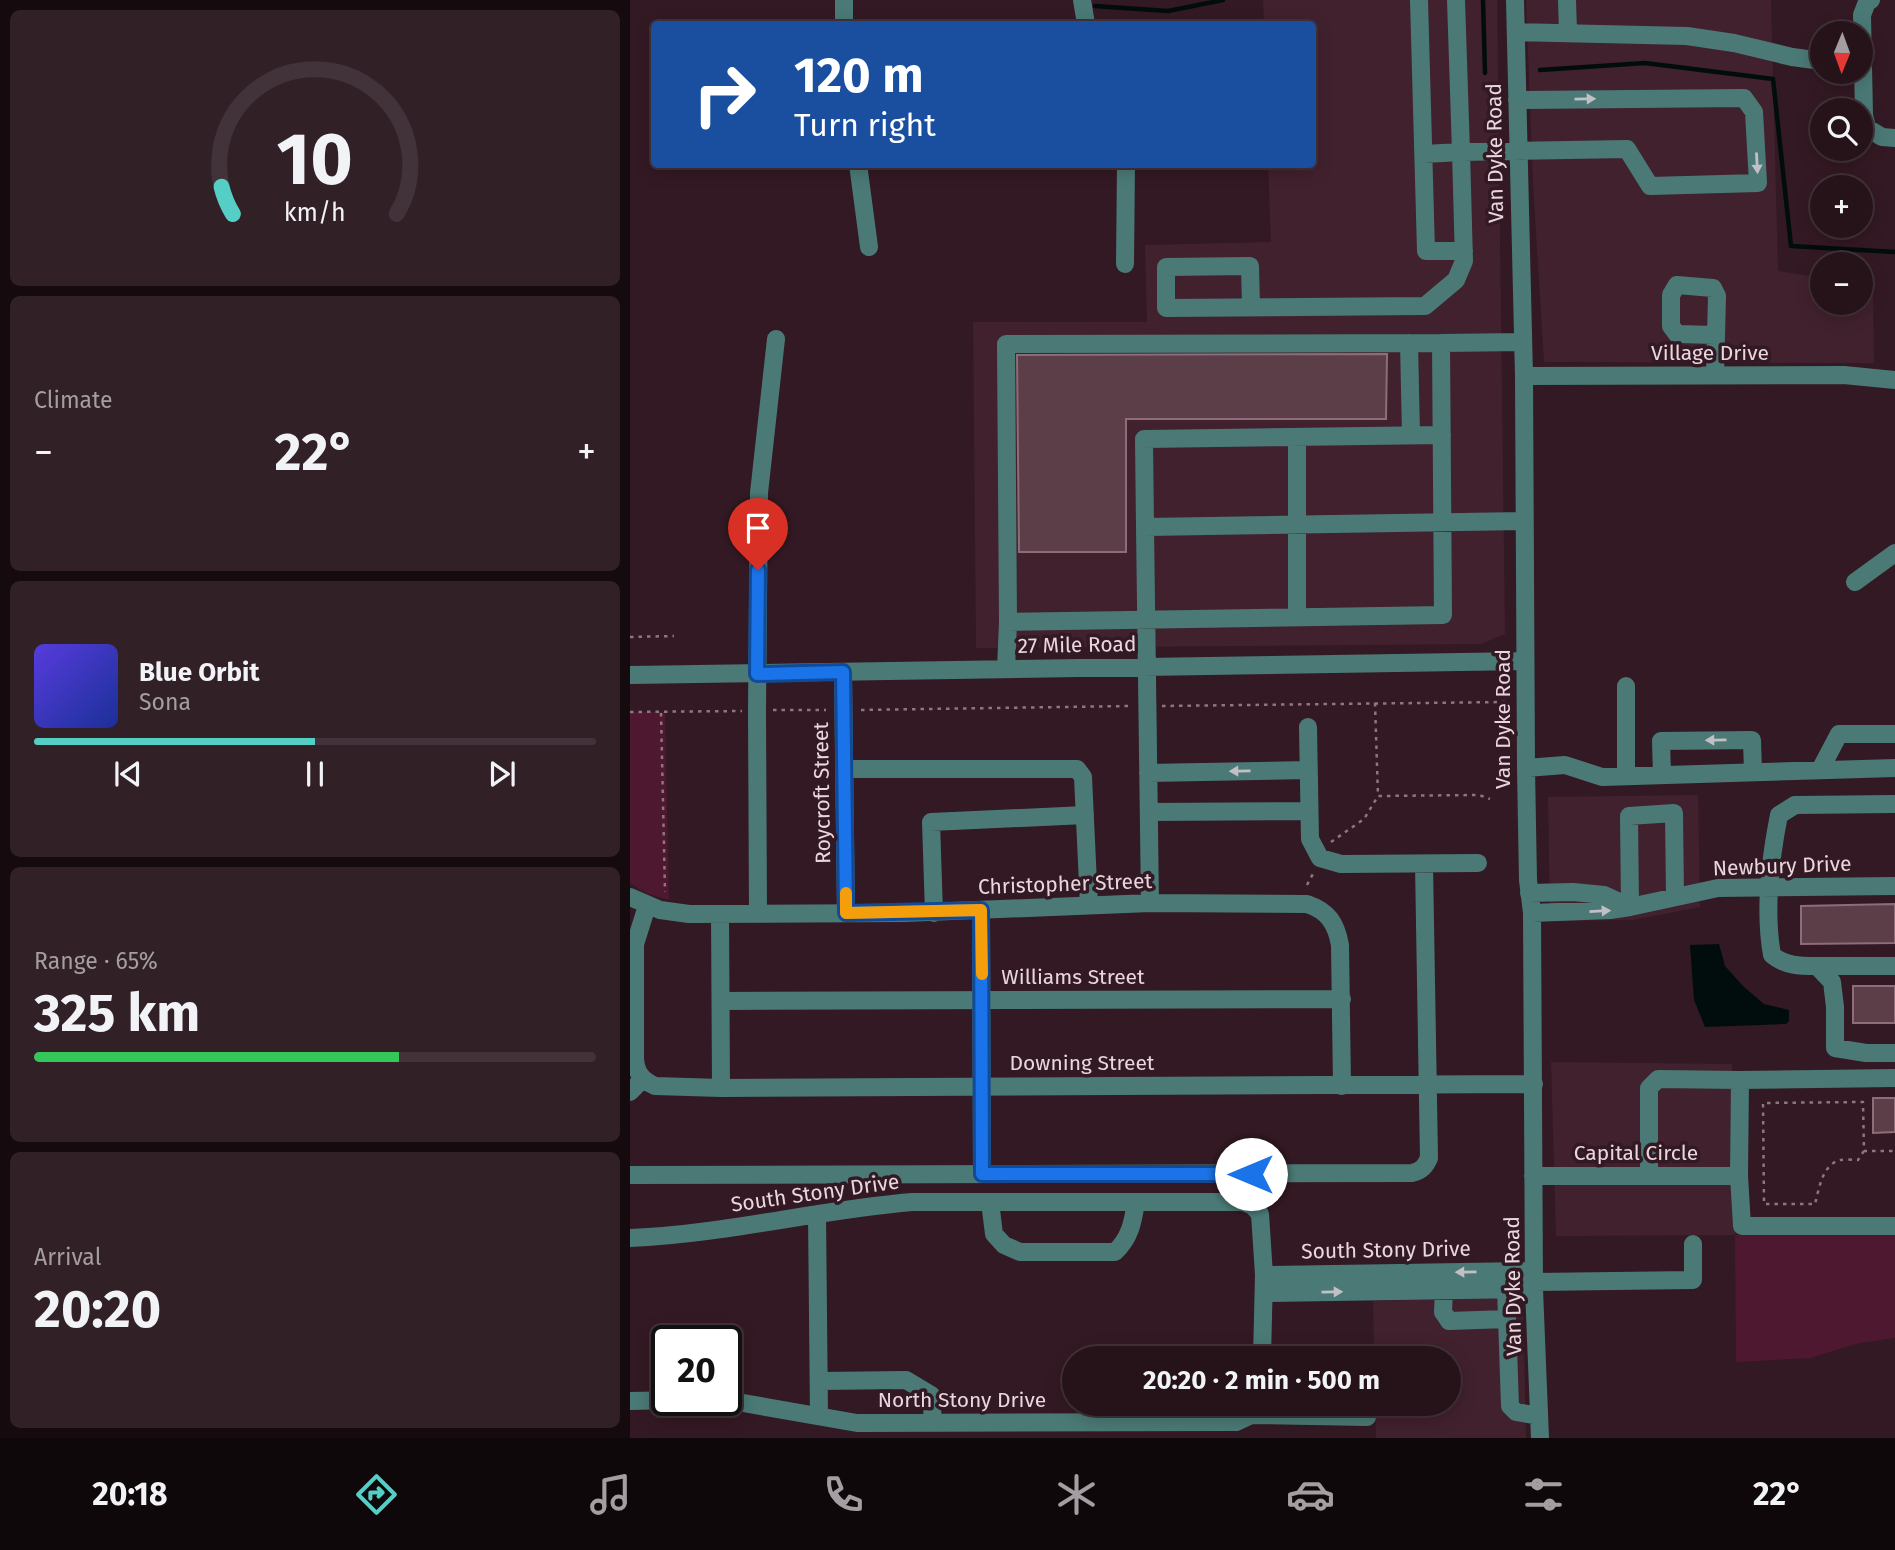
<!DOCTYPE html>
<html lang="en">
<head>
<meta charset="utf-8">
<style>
	:root { --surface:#26131a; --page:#322027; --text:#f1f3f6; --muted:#a49ea2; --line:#423239; --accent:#55cec6 }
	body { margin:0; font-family:"Fira Sans",sans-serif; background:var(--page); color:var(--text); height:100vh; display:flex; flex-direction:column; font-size:26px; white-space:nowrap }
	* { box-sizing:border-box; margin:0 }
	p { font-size:23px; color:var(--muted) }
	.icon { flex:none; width:38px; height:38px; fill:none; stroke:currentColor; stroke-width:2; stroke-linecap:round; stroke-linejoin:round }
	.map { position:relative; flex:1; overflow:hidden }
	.details { display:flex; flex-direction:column; gap:10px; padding:10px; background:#150a0e; width:630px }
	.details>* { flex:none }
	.banner { position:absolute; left:21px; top:21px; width:665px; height:147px; border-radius:7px; box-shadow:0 4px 18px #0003,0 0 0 2px var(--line); background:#1a4fa0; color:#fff; overflow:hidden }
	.needle { width:46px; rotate:181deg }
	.controls { position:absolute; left:1180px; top:21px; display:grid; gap:14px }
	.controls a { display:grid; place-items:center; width:63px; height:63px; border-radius:50%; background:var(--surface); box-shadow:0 4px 18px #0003,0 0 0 2px var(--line); font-size:35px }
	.speed { position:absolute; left:21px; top:1325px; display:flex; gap:14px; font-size:35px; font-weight:700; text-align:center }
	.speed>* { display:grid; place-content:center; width:91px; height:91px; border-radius:50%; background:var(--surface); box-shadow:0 4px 18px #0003,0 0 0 2px var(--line); line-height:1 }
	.speed .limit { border:4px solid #111; border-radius:10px; background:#fff; color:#111 }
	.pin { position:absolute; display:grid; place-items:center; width:60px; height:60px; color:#fff; margin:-72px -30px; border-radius:50% 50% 50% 0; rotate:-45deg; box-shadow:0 0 7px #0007 }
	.pin .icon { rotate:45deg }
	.me { position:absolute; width:77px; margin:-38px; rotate:270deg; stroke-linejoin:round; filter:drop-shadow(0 0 5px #0008) }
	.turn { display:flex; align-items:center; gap:24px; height:147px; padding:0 28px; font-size:32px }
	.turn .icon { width:91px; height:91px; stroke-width:2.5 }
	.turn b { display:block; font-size:49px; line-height:60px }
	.big { font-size:52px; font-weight:700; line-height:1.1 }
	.details .card { flex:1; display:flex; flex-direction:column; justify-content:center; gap:10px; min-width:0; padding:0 24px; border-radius:10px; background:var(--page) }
	.details .dial { align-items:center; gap:0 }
	.dial svg { height:182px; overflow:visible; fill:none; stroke:var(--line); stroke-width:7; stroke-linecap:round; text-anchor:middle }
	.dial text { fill:var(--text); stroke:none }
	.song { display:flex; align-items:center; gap:21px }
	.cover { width:84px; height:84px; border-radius:10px; background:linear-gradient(135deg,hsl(250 70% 55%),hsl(230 70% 35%)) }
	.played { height:7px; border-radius:4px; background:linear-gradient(90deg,var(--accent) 50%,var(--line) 50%) }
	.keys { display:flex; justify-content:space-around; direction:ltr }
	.heat { display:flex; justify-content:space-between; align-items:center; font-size:38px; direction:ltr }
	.charge { height:10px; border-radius:5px; background:linear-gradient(90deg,#34c759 65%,var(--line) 0) }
	.trip { position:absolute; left:432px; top:1346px; width:399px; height:70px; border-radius:35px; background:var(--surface); box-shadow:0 4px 18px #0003,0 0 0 2px var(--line); font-weight:700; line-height:70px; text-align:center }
	.tabs { display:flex; height:112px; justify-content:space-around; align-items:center; background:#0f080a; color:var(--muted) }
	.tabs .icon { width:49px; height:49px }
	.tabs .on { color:var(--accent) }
	.tabs b { font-size:32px; color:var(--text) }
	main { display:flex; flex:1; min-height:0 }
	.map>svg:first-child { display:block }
	.built { fill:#41212e }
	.green { fill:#4f1831 }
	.water { fill:#010d0c }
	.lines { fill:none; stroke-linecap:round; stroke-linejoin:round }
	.stream { stroke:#010d0c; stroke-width:4.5 }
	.building { fill:#5c3e49; stroke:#8d6d78; stroke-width:2 }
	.path { stroke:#8d777f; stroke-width:2.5; stroke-dasharray:3.5 5; stroke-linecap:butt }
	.minor { stroke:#4b7a76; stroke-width:18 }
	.oneway { fill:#c2c0c4 }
	.route-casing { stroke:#114b97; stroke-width:18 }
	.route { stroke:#1a73e8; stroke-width:12 }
	.slow { stroke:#f59e0b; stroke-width:12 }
	.labels { text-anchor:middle; stroke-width:7; stroke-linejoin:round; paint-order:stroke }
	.street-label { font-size:21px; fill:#ead7de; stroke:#331923 }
</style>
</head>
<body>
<main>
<section class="details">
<div class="card dial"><svg viewBox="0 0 100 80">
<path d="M14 69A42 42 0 1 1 86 69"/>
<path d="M14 69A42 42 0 0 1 9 57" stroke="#55cec6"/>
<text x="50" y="56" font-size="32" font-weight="700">10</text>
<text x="50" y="72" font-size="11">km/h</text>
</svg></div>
<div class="card"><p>Climate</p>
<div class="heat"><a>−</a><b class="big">22°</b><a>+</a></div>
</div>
<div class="card">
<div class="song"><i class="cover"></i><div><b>Blue Orbit</b><p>Sona</p></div></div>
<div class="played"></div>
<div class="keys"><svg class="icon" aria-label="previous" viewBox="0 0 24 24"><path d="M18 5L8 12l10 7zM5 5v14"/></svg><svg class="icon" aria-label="pause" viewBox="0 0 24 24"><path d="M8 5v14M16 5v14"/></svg><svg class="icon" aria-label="next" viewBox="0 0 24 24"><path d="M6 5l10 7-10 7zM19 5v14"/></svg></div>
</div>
<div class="card"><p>Range · 65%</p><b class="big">325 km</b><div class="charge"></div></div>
<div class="card"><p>Arrival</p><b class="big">20:20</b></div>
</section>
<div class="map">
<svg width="1265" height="1438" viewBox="0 0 1265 1438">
	<rect width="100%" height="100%" fill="#331923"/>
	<path class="built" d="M633,0H867L875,634L851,644L346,648L343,322H517L515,245L641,242L638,165L682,164V24H634Z
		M896,0H1141L1148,271L1192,278V303H1230V283L1243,285L1244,363L914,362L903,184Z
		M1068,795L1070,907L1003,920L920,921L918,797Z
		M921,1062L1102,1064L1105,1235L926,1236Z
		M893,1297L896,1438H746L745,1404H819V1358H744L743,1301Z"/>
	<path class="green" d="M0,712H35L39,900L16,893L0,883Z
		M1265,1234V1338L1225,1344L1181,1358L1106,1362L1105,1235Z"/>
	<path class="water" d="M1089,944L1095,966L1114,987L1134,1004L1159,1010V1021L1156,1024L1075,1027L1064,1000L1060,945Z"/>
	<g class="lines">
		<path class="stream" d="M853,0L855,73
			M465,6L538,11L593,0
			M910,70L1015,63L1143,79L1161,246L1265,252"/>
	</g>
	<path class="building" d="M757,354L756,419H496V552H389L387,355Z
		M1265,904V943L1171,944V906Z
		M1223,986H1265V1023H1223Z
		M1243,1098H1265V1132L1243,1133Z"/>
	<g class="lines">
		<path class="path" d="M0,637L44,636
			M745,703L748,796L849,795L860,799
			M532,706L875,702L880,697
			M143,710H196
			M231,710L501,706
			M0,712L112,711
			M31,713L35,892
			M701,842L734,819L748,796
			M677,885L684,872
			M1234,1151L1228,1160C1223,1160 1215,1159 1210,1160C1192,1165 1189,1189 1185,1204H1134L1133,1103L1233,1102L1234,1151H1265"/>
		<path class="minor" d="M214,0V24
			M452,0L456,24
			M789,0L796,251H834
			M885,0L894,376L896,768L898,880L902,913L904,1289L910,1438
			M937,0L938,32
			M1241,0L1237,2L1232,15L1234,115L1237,128L1252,137L1265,138
			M886,32L1057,36L1104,43L1162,57L1192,61
			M794,154L831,152L826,0
			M228,164L239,247
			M495,264L496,164
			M621,307L620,266L536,267V308L795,306L826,280L834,261L831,152L997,149L1020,186L1128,183L1124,112L1114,98L887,100
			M779,343L781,435
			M811,343L813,615L378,622L376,344Z
			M811,343L893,342
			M1085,375L1087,296L1083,288L1047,285L1041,295V326L1047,334L1086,335
			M894,376L1214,375L1265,380
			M515,527L514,439L812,435
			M1225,582L1265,553
			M667,617V437
			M376,669L378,622
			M213,672L216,913
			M0,675L895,661
			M678,727L680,839L690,858L711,864L848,863
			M896,768L935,765L972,777L1265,768
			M214,769H447L453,777L459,905
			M1190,770L1209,734H1265
			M518,773L678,770
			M1032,775L1031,741L1122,740L1123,772
			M996,776V686
			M1265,804L1165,805L1149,815C1140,860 1134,910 1142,955C1155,966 1170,966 1187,966L1202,982L1205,1007V1048L1236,1053H1265
			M519,812L679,811
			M899,893L943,892L974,895L1000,907L980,910L902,913
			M0,897L30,910L59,914L274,913L520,903L677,904C698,911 706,923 710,945L712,1086
			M1045,897L1044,813L999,816L1000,907L1088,888L1265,886
			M520,903L515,527L894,521
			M17,906L5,944V1059C6,1073 12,1080 25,1086L91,1088L904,1084
			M351,910L352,1174
			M304,913L301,822L455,815
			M90,914L91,1088
			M128,914L127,711L129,493L146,339
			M1187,966H1265
			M91,1001L712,999
			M1265,1078L1110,1080L1109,1176L1112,1226H1265
			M0,1092L13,1079
			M0,1175L782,1173C791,1171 795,1167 799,1158L794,864
			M903,1176H1109
			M1019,1176V1088L1028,1079L1110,1080
			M360,1202L364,1234L374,1245L390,1252H485C500,1238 503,1222 506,1202
			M187,1214L189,1416
			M0,1238C95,1234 187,1210 282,1202H613L623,1206L630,1214L634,1275L632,1358
			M634,1275L904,1271
			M904,1282L1063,1280V1244
			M876,1289L880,1406L886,1412L909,1416
			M814,1290L813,1312L819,1321L877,1319
			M634,1293L904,1289
			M189,1381L276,1380L301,1395L303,1422
			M96,1400L227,1423L606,1422L621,1415L737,1417
			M0,1401L48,1400"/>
	</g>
	<defs><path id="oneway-solid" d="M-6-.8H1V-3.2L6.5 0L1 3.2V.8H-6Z" transform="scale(1.75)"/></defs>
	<g class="oneway">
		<use href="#oneway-solid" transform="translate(955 99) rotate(-1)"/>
		<use href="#oneway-solid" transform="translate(1127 163) rotate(87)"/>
		<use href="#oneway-solid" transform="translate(1086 740) rotate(179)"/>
		<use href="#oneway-solid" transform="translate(610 771) rotate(179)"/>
		<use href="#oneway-solid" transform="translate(970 911) rotate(-3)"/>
		<use href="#oneway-solid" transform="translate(836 1272) rotate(179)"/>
		<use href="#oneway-solid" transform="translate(702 1292) rotate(-1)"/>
	</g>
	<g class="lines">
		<defs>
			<path id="route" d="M128,570L127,674L213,672L216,913L351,910L352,1174H621"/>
		</defs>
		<use href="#route" class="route-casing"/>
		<use href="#route" class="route"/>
		<path class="slow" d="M216,893V913L351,910L352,974"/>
	</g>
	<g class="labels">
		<g class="street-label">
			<text transform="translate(865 153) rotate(-91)" y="7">Van Dyke Road</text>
			<text x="1080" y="360">Village Drive</text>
			<text transform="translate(447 645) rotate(-1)" y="7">27 Mile Road</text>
			<text transform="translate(873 719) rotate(-90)" y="7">Van Dyke Road</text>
			<text transform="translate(192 793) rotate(-91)" y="7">Roycroft Street</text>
			<text transform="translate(1152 866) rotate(-2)" y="7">Newbury Drive</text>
			<text transform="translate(435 884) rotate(-2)" y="7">Christopher Street</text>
			<text x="443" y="984">Williams Street</text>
			<text x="452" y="1070">Downing Street</text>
			<text x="1006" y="1160">Capital Circle</text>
			<text transform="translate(185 1193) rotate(-8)" y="7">South Stony Drive</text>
			<text transform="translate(756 1250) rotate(-1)" y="7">South Stony Drive</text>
			<text transform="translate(883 1286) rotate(-91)" y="7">Van Dyke Road</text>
			<text x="332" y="1407">North Stony Drive</text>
		</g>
	</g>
</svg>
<div class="controls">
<a><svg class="needle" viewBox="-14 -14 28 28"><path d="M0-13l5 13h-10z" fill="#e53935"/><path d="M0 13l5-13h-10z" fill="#a49ea2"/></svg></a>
<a><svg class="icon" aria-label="search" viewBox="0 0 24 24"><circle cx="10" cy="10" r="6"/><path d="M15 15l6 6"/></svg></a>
<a>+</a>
<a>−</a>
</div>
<div class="speed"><div class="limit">20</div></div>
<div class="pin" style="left:128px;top:570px;background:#d93025"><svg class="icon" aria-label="arrive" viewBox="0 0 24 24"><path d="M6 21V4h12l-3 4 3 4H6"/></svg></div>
<svg class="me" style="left:621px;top:1174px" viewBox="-20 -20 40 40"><circle r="19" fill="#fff"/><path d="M0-13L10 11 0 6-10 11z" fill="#1a73e8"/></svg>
<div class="trip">20:20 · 2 min · 500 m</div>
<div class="banner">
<div class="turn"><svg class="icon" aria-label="right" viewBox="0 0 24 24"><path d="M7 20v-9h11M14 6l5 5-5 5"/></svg><div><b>120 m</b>Turn right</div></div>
</div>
</div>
</main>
<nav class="tabs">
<b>20:18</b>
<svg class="icon on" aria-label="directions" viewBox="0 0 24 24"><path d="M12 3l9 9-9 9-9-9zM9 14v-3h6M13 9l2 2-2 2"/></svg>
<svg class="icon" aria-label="music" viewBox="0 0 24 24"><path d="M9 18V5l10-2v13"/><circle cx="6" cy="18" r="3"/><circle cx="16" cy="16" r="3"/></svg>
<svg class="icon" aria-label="phone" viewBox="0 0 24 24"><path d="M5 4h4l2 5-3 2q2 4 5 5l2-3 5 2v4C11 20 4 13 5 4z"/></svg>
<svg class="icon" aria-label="climate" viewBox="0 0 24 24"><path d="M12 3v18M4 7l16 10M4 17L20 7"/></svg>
<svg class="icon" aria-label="car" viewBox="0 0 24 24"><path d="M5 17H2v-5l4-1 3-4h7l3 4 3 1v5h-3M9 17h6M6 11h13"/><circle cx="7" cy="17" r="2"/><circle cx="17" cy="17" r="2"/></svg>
<svg class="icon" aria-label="filters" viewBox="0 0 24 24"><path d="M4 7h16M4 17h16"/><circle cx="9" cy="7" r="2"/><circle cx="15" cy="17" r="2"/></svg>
<b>22°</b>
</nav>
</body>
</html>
